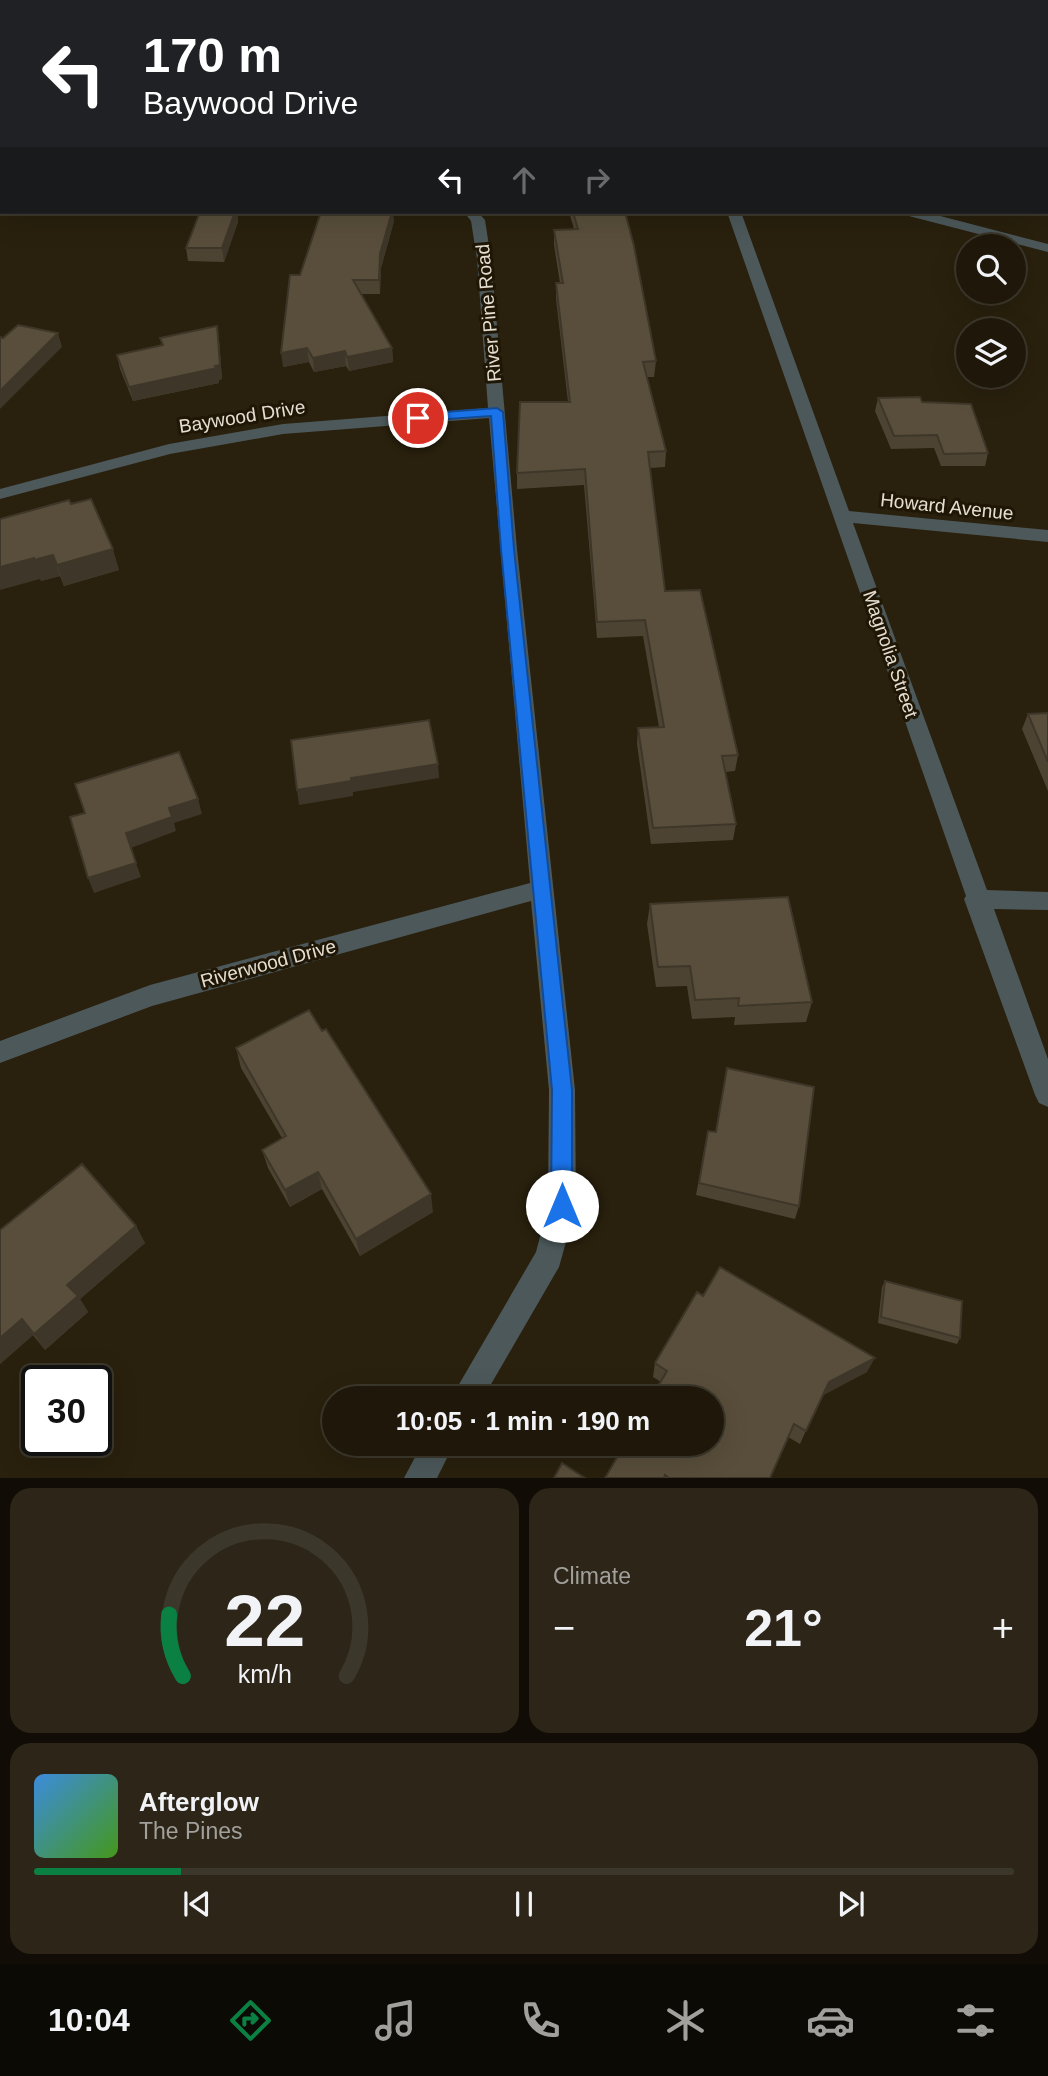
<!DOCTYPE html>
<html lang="en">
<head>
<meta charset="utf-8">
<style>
	:root { --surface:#1f180a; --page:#2c2518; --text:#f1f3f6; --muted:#a1a09c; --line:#3c372b; --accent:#0b8043 }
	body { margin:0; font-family:Arial,sans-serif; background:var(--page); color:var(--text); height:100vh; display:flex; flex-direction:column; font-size:26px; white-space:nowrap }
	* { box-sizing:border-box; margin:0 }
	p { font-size:23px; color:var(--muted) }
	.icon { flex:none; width:38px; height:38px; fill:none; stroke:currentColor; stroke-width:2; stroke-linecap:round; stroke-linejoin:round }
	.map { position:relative; height:1478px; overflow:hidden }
	.side { display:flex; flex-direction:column; gap:10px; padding:10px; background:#110d06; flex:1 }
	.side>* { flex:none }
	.banner { position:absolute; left:0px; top:0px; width:1048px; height:214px; box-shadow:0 7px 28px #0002,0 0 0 2px var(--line); background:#202124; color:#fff; overflow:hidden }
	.controls { position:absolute; left:956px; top:234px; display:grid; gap:14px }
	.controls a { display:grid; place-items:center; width:70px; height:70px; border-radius:50%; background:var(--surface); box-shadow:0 7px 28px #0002,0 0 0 2px var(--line); font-size:35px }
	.speed { position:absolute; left:21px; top:1365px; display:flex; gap:14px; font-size:35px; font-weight:700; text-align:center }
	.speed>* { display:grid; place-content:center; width:91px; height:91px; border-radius:50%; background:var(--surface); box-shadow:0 7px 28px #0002,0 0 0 2px var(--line); line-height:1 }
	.speed .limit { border:4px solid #111; border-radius:10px; background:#fff; color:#111 }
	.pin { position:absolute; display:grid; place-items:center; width:60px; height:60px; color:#fff; margin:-30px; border:4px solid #fff; border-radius:50%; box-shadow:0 2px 7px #0007 }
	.me { position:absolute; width:77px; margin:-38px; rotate:0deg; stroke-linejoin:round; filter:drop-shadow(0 0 5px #0008) }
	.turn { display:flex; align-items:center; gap:24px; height:147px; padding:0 28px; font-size:32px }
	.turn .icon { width:91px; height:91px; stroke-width:2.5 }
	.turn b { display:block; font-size:49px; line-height:60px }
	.lanes { display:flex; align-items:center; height:66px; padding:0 28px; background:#0003; justify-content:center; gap:35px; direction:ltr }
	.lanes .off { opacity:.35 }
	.big { font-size:52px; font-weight:700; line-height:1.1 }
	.side .tile { flex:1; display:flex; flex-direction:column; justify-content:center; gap:10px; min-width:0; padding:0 24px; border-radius:21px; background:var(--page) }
	.side .dial { align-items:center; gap:0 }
	.dial svg { height:182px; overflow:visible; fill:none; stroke:var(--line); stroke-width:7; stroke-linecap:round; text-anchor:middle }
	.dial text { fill:var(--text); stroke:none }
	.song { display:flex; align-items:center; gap:21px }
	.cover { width:84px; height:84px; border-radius:10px; background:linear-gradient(135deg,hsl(210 70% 55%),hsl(100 70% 35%)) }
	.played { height:7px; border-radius:4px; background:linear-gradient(90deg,var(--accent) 15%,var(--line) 15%) }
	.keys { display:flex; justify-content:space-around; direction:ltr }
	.heat { display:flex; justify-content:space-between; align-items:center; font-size:38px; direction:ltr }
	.side .tiles { flex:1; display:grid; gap:10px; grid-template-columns:1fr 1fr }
	.tile:last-child { grid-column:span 2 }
	.trip { position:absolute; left:322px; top:1386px; width:402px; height:70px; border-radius:35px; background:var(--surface); box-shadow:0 7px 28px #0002,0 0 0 2px var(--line); font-weight:700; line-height:70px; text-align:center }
	.menu { display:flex; height:112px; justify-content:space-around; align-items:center; background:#0c0a04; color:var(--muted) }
	.menu .icon { width:49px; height:49px }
	.menu .selected { color:var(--accent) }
	.menu b { font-size:32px; color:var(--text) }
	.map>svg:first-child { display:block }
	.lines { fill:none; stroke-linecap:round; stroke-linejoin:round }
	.minor { fill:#4c585a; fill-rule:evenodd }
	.wall { fill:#4d4333 }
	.shaded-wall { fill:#3e3729 }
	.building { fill:#594e3b; stroke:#3e3729; stroke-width:2 }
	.route { fill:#1a73e8; stroke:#114b97; stroke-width:2 }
	.labels { text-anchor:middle; stroke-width:6; stroke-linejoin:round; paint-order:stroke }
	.street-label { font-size:19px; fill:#e4ded2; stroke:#1f1605 }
</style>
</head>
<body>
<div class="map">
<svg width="1048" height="1478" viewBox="0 0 1048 1478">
	<rect width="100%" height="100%" fill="#29200d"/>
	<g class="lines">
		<path class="minor" d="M657,0H667L668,2H658Z
			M821,0H833L820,2Z
			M464,212H478L485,220L491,259L517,549L575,1090L576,1206L559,1267L483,1398H451L536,1252L548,1206L549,1090L531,901L152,1006L0,1063V1041L150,985L530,883L489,418L283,434L170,454L0,499V489L169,444L283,424L488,408L477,259L471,221Z
			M727,212H741L849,511L1048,530V542L853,523L987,890L1048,892V910L994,909L1048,1059V1107L1039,1103L1035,1095L964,899L966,896Z
			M903,212H925L1048,244V252L905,215Z
			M422,1444H454L437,1478H404Z"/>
	</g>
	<path class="wall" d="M87,0H157L156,1H87Z
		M1048,0V56H1046V2Z
		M1048,69V111H1046V70Z
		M200,212H237L238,222L224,262L188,261L186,248Z
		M569,212H625L656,361L654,377H647L666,451L665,467L650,468L665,591L738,755L735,771L725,772L736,824L733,840L651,844L637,744L638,728L659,727L643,636L597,638L584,485L517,489V473L568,402L556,299V283H560L554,245V230L574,229Z
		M394,221L381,268L380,294H361L392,348L393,362L349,371L346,366L314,372L309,362L283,367L300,275Z
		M217,326L219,340L222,379L219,380V383L133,401L120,369L117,355L162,345L160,338Z
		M878,398L922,402L988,453L985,466H941L934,448L891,449L875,411Z
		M71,504L119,570L64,586L60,576L41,581L40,579Z
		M1048,713V791L1022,729L1028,714Z
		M650,904L812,1002L806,1022L734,1025L735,1017L692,1019L687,986L656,987L647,924Z
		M322,1031L433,1212L360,1256L322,1189L290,1207L268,1168L262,1150L282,1138L241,1068L236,1048Z
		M708,1131L799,1206L795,1219L696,1195Z
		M136,1226L145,1243L80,1299L88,1312L45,1350L33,1335L0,1364V1230Z
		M885,1281L960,1338L957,1344L878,1323L882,1287Z
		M703,1296L867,1372L822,1395L800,1444L788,1437L770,1478H605L661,1382L653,1377L655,1363Z"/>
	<path class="shaded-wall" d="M2,192V207H0V193Z
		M235,212H237L238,222L224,262L222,248Z
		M392,212H393L394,221L381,268L380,294L379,280L380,254Z
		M217,326L219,340L222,379L219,380V383L133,401L129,387Z
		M58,333L62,347L0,409V391Z
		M307,348L309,362L283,367L281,353Z
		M392,348L393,362L349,371L347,357Z
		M345,351L346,366L314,372L313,358Z
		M113,549L119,570L64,586L57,565Z
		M53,555L60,576L41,581L40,579L0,590V567L34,558Z
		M438,764L439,778L353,792V796L299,805L297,790L351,778Z
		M198,799L202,814L174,823L176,831L131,848L126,833L169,808Z
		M136,863L141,877L94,893L88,878Z
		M318,1172L322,1189L290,1207L285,1190Z
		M431,1194L433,1212L360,1256L356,1239Z
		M136,1226L145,1243L80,1299L88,1312L45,1350L34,1334L67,1285Z
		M22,1319L33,1335L0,1364V1338Z
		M875,1358L867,1372L822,1396L829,1382Z"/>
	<path class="building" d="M547,0H610V2H546Z
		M707,0H783V2H707Z
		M1006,0H1048V45L1046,44V2H1004Z
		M1048,69V99H1046V70Z
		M1048,112V169L1046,171V114Z
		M2,168V192L0,193V171Z
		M200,212H235L222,248H186Z
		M321,212H392L380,254L379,280H353L392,348L347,357L345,351L313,358L307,348L281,353L290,275H300Z
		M573,212H625L634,246L656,361L643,362L666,451L648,452L665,591L700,590L738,755L722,756L736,824L653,828L638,728L664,727L645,620L597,622L585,469L517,473L520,402H570L556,283H563L554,230L578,229Z
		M18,325L58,333L0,391V337L3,338Z
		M217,326L220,365L215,366L217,368L129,387L117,355L163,345L160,338Z
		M920,397L922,402L971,404L988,453L944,454L937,435L894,436L878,398Z
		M91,499L113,549L57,565L53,555L34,560V558L0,567V519L69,500L71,504Z
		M1048,713V762L1028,714Z
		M429,720L438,764L351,778V781L297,790L291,740Z
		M179,752L198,799L169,808L172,817L126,833L136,863L88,878L70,817L85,813L75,784Z
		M788,897L812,1002L738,1006L739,998L695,1000L690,966L658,967L650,904Z
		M309,1010L322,1031L326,1029L431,1194L356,1239L318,1172L285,1190L262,1150L286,1136L236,1048Z
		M727,1068L814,1087L799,1206L699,1183L708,1131L716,1132Z
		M82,1164L136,1226L67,1285L78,1296L34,1334L22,1319L0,1338V1230Z
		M720,1267L875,1358L829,1382L806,1431L794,1424L770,1478H669L665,1475L664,1478H605L625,1444H712V1398H651L667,1371L655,1363L697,1292L703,1296Z
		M885,1281L962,1301L960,1338L881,1317Z
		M562,1463L585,1478H554Z"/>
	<path class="route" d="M497,408L503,412L514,549L572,1090V1206L569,1213L562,1216L554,1213L551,1206L552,1090L501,549L491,416L418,421L412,418L418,414Z"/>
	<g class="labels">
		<g class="street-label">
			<text transform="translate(488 313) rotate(-95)" y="7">River Pine Road</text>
			<text transform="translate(242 416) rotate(-9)" y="7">Baywood Drive</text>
			<text transform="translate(947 506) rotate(6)" y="7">Howard Avenue</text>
			<text transform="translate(891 654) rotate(71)" y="7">Magnolia Street</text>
			<text transform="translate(268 963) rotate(-15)" y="7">Riverwood Drive</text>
		</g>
	</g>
</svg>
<div class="controls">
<a><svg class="icon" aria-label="search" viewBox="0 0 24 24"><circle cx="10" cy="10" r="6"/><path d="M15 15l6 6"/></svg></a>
<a><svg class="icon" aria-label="layers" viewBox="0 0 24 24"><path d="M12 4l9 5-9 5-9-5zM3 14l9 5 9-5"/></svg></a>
</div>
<div class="speed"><div class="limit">30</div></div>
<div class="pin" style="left:418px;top:418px;background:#d93025"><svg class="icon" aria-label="arrive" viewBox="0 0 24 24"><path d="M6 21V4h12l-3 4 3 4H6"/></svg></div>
<svg class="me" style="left:562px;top:1206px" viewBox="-20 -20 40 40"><circle r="19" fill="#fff"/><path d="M0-13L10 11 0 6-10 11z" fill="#1a73e8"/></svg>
<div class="trip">10:05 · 1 min · 190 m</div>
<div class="banner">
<div class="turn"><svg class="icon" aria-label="left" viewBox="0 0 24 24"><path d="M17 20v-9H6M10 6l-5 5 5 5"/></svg><div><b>170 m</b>Baywood Drive</div></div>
<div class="lanes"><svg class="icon" aria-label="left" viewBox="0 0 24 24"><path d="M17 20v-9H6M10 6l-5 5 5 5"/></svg><svg class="icon off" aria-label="ahead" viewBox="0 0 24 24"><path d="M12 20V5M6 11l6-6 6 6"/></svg><svg class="icon off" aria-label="right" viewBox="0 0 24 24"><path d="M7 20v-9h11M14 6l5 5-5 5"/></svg></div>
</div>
</div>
<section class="side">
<div class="tiles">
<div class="tile dial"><svg viewBox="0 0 100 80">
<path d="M14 69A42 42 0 1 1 86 69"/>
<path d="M14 69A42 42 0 0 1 8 42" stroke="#0b8043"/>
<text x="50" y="56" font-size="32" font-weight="700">22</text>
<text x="50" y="72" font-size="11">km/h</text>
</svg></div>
<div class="tile"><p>Climate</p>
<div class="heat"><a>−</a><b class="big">21°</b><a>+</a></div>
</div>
<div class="tile">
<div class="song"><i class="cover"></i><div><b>Afterglow</b><p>The Pines</p></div></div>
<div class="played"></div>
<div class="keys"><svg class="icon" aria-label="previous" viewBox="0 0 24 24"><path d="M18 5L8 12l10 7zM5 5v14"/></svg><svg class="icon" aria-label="pause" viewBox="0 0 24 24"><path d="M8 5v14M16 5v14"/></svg><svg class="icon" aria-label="next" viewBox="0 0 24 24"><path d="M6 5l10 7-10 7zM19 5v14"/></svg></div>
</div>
</div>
</section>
<nav class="menu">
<b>10:04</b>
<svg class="icon selected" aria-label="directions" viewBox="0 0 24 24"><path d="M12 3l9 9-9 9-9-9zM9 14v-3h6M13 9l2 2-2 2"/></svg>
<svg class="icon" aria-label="music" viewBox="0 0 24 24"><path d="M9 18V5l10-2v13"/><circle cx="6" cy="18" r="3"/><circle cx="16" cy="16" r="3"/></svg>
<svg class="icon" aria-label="phone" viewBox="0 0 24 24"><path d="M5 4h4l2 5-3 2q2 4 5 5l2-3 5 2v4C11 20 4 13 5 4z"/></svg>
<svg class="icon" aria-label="climate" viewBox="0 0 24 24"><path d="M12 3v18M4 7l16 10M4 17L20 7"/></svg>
<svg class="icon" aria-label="car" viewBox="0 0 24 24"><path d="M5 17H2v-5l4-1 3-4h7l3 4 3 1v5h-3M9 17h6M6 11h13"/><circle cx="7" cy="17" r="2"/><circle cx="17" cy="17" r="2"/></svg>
<svg class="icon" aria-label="filters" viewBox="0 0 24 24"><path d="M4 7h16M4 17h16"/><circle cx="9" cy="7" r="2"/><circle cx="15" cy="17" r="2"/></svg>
</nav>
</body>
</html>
